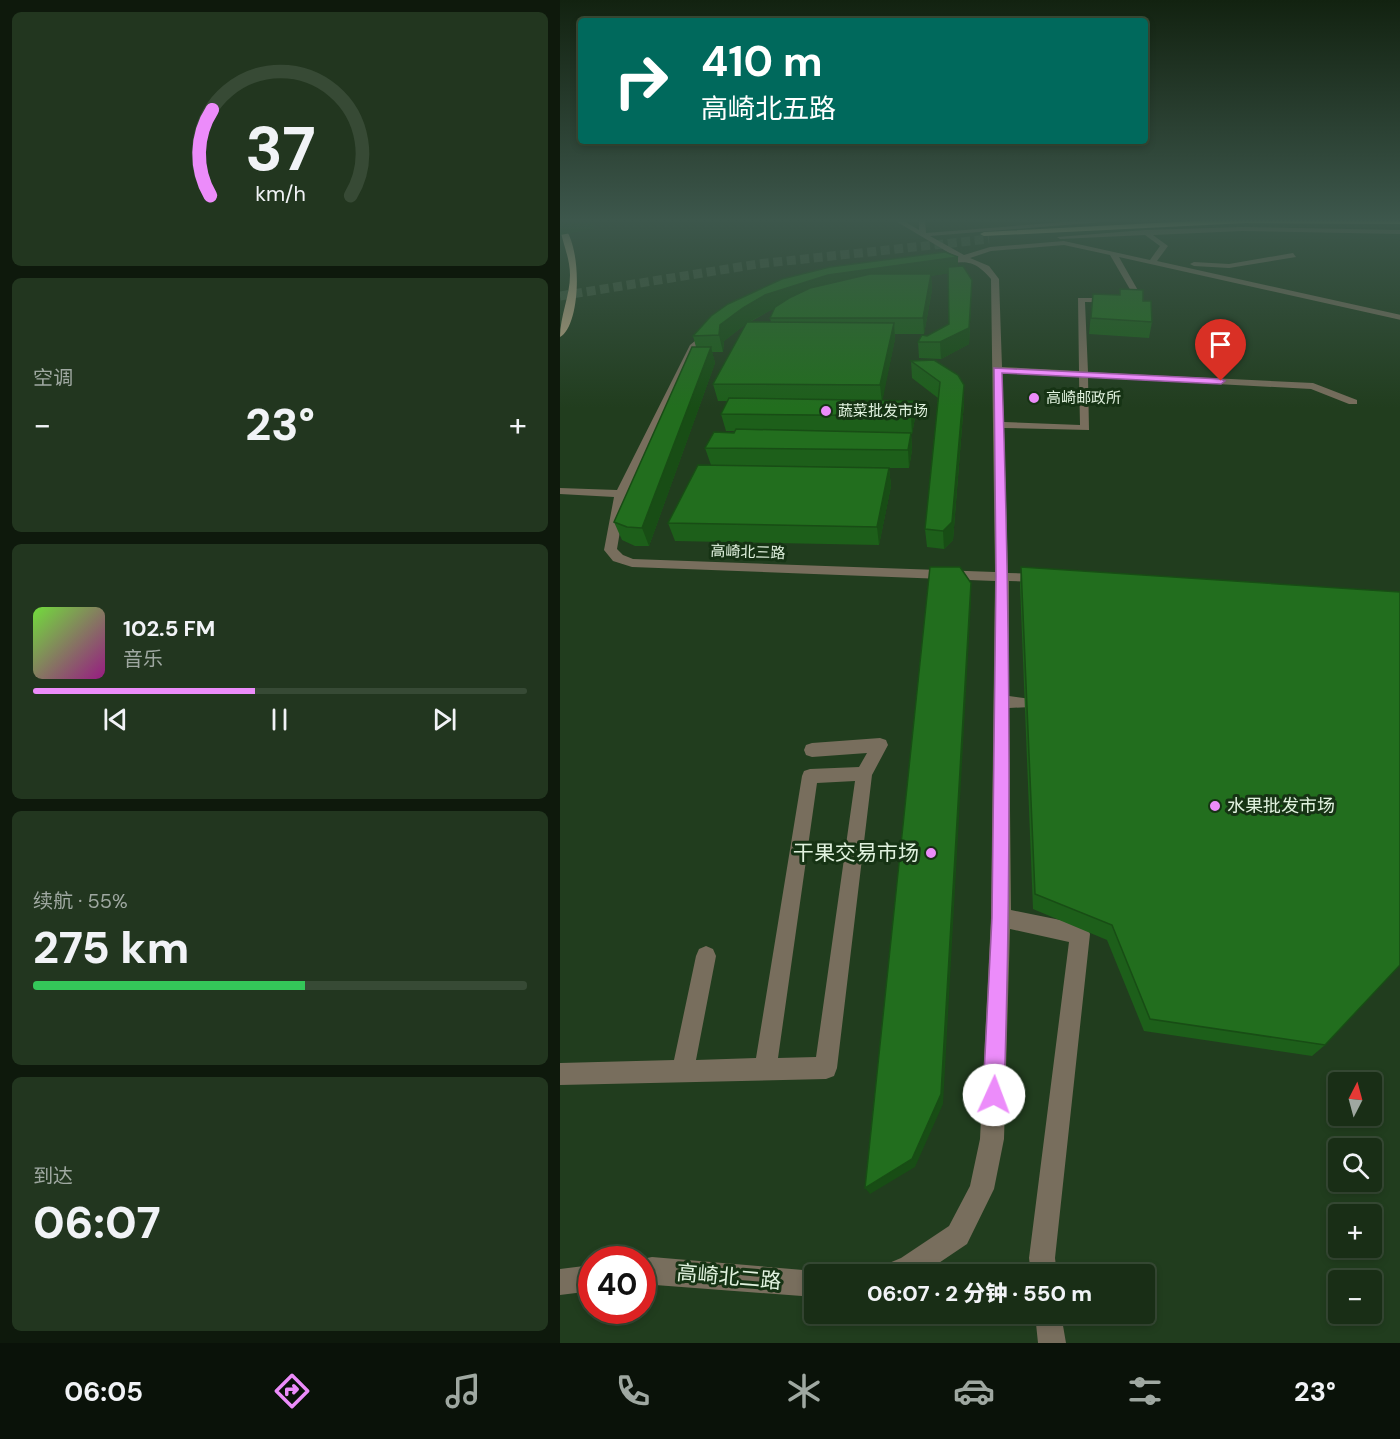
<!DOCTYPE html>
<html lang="zh">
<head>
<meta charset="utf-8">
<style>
	:root { --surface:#192e16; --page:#22361f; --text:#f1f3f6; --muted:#9fa8a1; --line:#374a35; --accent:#ec8cfa }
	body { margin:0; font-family:"DM Sans","Noto Sans SC",sans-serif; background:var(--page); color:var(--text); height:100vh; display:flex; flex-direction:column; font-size:22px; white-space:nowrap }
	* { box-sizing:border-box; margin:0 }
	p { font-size:20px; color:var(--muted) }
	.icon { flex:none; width:33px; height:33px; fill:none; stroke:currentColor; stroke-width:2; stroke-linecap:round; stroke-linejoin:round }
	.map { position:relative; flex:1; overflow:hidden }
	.details { display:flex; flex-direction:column; gap:12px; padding:12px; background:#0e190c; width:560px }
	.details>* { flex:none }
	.banner { position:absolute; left:18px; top:18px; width:570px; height:126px; border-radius:6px; box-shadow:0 3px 9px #0003,0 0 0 2px var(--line); background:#00695c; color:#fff; overflow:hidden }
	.needle { width:39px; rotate:6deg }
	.fabs { position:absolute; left:768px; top:1072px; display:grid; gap:12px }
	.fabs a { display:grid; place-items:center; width:54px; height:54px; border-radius:6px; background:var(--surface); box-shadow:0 3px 9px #0003,0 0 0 2px var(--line); font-size:30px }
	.speed { position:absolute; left:18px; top:1246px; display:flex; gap:12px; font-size:30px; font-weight:700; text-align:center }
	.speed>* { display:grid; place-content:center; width:78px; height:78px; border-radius:50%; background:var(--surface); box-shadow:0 3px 9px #0003,0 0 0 2px var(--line); line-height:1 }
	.speed .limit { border:9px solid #d22; background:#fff; color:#111 }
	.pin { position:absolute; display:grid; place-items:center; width:51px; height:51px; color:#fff; margin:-62px -26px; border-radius:50% 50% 50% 0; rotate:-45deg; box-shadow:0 0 6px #0007 }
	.pin .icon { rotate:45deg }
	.me { position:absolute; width:66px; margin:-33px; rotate:2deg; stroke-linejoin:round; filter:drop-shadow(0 0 4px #0008) }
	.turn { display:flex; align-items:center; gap:21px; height:126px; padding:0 24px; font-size:27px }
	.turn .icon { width:78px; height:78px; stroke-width:2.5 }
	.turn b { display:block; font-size:42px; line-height:51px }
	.big { font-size:45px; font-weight:800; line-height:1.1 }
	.details .card { flex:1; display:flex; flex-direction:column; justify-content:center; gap:9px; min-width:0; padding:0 21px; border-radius:9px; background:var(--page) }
	.details .dial { align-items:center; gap:0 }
	.dial svg { height:156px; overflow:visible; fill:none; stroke:var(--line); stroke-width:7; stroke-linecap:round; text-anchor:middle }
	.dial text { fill:var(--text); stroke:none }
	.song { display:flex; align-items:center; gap:18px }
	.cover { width:72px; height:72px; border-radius:9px; background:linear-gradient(135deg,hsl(100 70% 55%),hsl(310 70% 35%)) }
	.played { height:6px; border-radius:3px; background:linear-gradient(90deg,var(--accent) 45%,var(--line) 45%) }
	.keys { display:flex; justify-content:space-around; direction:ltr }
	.heat { display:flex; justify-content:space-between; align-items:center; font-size:33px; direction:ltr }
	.charge { height:9px; border-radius:4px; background:linear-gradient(90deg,#34c759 55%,var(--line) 0) }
	.trip { position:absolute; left:244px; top:1264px; width:351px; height:60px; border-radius:6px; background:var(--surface); box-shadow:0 3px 9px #0003,0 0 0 2px var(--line); font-weight:800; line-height:60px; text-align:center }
	.tab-bar { display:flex; height:96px; justify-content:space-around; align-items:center; background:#0a1209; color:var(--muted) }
	.tab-bar .icon { width:42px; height:42px }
	.tab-bar .active { color:var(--accent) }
	.tab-bar b { font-size:27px; color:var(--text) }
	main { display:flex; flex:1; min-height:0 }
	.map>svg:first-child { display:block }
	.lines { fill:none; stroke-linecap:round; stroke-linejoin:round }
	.highway-tunnel { stroke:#3e583b; stroke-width:9; stroke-dasharray:9 4.5; stroke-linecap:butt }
	.minor { fill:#786e5d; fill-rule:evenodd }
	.major { fill:#baa683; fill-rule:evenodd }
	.highway { fill:#d4bc91; fill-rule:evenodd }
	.wall { fill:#1d5f1a; fill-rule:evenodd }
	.shaded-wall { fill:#184d15 }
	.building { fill:#226e1e; stroke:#184d15; stroke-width:1.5 }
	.route { fill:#ec8cfa; stroke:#995ba2; stroke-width:1.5 }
	.poi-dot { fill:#ec8cfa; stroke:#163314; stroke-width:2 }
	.labels { text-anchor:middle; stroke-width:6; stroke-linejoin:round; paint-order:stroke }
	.far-poi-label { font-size:15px; fill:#e1f2df; stroke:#163314; text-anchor:start }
	.far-street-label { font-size:15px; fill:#e1f2df; stroke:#163314 }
	.poi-label { font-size:18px; fill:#e1f2df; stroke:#163314; text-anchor:start }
	.near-poi-label { font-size:21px; fill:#e1f2df; stroke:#163314; text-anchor:end }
	.near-street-label { font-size:21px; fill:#e1f2df; stroke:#163314 }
</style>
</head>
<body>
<main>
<section class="details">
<div class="card dial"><svg viewBox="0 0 100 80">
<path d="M14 69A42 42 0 1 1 86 69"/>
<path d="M14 69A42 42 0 0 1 15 25" stroke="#ec8cfa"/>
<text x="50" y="56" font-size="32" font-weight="700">37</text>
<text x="50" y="72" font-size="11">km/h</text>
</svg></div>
<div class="card"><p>空调</p>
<div class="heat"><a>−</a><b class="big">23°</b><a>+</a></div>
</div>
<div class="card">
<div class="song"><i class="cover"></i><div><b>102.5 FM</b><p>音乐</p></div></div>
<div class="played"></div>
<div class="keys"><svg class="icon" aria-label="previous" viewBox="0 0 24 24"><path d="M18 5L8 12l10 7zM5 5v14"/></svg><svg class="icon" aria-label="pause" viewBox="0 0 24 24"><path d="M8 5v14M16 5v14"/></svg><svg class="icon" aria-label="next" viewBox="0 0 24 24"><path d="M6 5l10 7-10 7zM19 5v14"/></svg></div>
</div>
<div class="card"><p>续航 · 55%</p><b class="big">275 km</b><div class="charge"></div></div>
<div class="card"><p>到达</p><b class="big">06:07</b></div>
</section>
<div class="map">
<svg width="841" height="1343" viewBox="0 0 841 1343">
	<rect width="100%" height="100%" fill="#213d1e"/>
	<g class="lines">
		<path class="highway-tunnel" d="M0,296L198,264L429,239"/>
		<path class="minor" d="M334,220H342L359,230V220H365L366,233L529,220H567L370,236L404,255L430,247L504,241L590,260L600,246L585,235L500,239L497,237L585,230L682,227L841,230V234L682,231L593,235L608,246L597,261L841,315V320L559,257L584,301L583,303L525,302L528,372L753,383L797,400V404H789L751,389L528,377L529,430L444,428L448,573L478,574L485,578L478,582L449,581V696L471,699L473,703L471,707L449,708L451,910L520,924L527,927L530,934L495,1258L497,1275H471L469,1258L509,942L450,929L444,1139L434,1189L407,1244L361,1275H318L322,1266L341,1258L389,1226L410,1186L420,1139L431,918L435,581L72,567L53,561L44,550L54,497L0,494V488L57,490L130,345L151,328L155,331L138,346L66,496L57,549L63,555L73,559L435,572L431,279C411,255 402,264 376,263V259L396,257ZM504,245L550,255L575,298H518L519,371L442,367L439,279L429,266L410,258L431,251ZM442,373L519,377L520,425L444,422Z
			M733,253L736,257L669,268L634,266L630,264L634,262L669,264Z
			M320,738L326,740L328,745L312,775L277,1068L274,1076L266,1079L0,1085V1063L114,1060L136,956L139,949L146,946L153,949L156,956L136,1060L196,1058L242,776L244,771L250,769L299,767L307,753L252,757L246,755L244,750L246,745L252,743ZM295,781L256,1057L218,1058L257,783Z
			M92,1257L255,1271L264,1275H255V1297L82,1284V1260H77Z
			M32,1265V1291L0,1295V1269Z
			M475,1314H501L506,1343H478Z"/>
		<path class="major" d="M0,223C23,239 22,325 0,337C0,316 10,296 10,275C10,255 0,239 0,223Z"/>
		<path class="highway" d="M653,220H841V224L686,223L424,236L420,234L424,232Z"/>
	</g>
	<path class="wall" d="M398,266L412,280L409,344L381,359L359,358L358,342L389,324L388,273L371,276L372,290L364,334H335V339L322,400L355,418L352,434H351L352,450L349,468H329L331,486L319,545L115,541L108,523L151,465L145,448L175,431H166L161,414L167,401H158L153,384L186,324L164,341L163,352H152L155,363L89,546H75L62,540L54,522L136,347L133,336L151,316ZM214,309L210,318L211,322H190L209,311Z
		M560,289L583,301L592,322L589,338L529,334L533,294L560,295Z
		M374,360L404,402L393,540L384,549L367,547L365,529L378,398L352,378L351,361Z
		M461,567L765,1045L752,1056L584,1031L547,940L473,909L460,586Z"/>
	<path class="shaded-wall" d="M0,220H31L34,229L0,235Z
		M398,257V272L371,276L372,290L364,334L363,318L270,290L209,311L187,323L164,341L163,352L159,335L160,325L183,308L205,295L268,275Z
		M412,280L409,344L381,359L380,342Z
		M334,323L335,339L322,403L320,385Z
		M151,347L155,363L89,546L82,528Z
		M404,385V402L393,540L384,549L383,531Z
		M354,401L355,418L352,434L351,416Z
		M351,433L352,450L349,468L348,450Z
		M329,468L331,486L319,545L317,527Z
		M411,583V602L383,1104L355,1167L310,1194L305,1188Z"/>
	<path class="building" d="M385,252L398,257L268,275L205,295L183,308L160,325L159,335L133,336L151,316L168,304L222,279L270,267Z
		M403,266L412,280L409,328L380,342H358L362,335L367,336L389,324L388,267Z
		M310,274H371L363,318H210L215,307L229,298L250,288Z
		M560,289L583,290V301H591L592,322L531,318L533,294L560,295Z
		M187,322L334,323L320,385L153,384Z
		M132,347H151L82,528L67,527L54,522Z
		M374,360L398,375L404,385L392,522L383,531L365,529L380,382L351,361Z
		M169,398L354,401L351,416L161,414Z
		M176,429L351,433L348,450L145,448L154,432L174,433Z
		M138,465L329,468L317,527L108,523Z
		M370,567H400L411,583L381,1094L352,1159L305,1188Z
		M461,567L840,592V965L765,1045L590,1019L552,925L475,894Z"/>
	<linearGradient id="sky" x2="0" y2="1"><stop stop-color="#122210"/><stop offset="0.54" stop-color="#3d574c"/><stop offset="1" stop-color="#3d574c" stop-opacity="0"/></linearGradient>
	<rect width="841" height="408" fill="url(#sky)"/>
	<path class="route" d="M434,368L661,379L665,381L661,384L442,373C450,614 452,854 444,1095L441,1102L434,1105L426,1102L423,1095L432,918L436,576Z"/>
	<g class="poi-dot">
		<circle cx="474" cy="398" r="6"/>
		<circle cx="266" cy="411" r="6"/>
		<circle cx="655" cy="806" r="6"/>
		<circle cx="371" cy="853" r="6"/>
	</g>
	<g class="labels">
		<g class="far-poi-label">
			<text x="486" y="403">高崎邮政所</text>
			<text x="278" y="416">蔬菜批发市场</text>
		</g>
		<g class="far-street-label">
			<text transform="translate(188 552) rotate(2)" y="5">高崎北三路</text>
		</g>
		<g class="poi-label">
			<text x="667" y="812">水果批发市场</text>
		</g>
		<g class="near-poi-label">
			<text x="359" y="860">干果交易市场</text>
		</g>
		<g class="near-street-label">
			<text transform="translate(169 1277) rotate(5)" y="7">高崎北二路</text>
		</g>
	</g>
</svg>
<div class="fabs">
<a><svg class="needle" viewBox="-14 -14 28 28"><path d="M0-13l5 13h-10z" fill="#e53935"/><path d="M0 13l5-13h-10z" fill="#9fa8a1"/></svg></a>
<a><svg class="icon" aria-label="search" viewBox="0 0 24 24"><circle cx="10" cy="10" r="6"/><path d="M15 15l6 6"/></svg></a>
<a>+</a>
<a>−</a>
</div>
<div class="speed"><div class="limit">40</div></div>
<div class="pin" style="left:661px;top:381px;background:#d93025"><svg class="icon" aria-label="arrive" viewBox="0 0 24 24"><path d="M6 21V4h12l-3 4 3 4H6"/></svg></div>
<svg class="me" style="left:434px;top:1095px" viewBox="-20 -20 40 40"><circle r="19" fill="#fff"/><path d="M0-13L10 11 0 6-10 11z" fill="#ec8cfa"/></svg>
<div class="trip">06:07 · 2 分钟 · 550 m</div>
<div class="banner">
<div class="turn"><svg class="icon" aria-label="right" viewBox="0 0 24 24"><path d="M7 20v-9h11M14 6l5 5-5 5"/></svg><div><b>410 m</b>高崎北五路</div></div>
</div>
</div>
</main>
<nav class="tab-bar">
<b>06:05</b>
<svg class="icon active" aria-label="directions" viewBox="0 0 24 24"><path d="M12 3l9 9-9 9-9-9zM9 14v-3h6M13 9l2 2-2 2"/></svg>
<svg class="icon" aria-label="music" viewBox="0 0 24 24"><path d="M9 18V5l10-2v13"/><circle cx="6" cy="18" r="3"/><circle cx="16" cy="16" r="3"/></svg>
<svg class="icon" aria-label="phone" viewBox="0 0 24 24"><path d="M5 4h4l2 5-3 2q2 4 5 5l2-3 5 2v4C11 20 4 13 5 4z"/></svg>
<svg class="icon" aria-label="climate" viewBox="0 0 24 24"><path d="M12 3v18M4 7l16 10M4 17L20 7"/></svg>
<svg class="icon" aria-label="car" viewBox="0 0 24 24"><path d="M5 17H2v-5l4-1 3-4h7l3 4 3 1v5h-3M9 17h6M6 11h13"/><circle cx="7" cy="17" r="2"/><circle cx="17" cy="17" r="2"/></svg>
<svg class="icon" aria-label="filters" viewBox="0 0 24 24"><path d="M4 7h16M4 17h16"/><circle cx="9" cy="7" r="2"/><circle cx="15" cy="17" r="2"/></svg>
<b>23°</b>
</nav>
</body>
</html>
